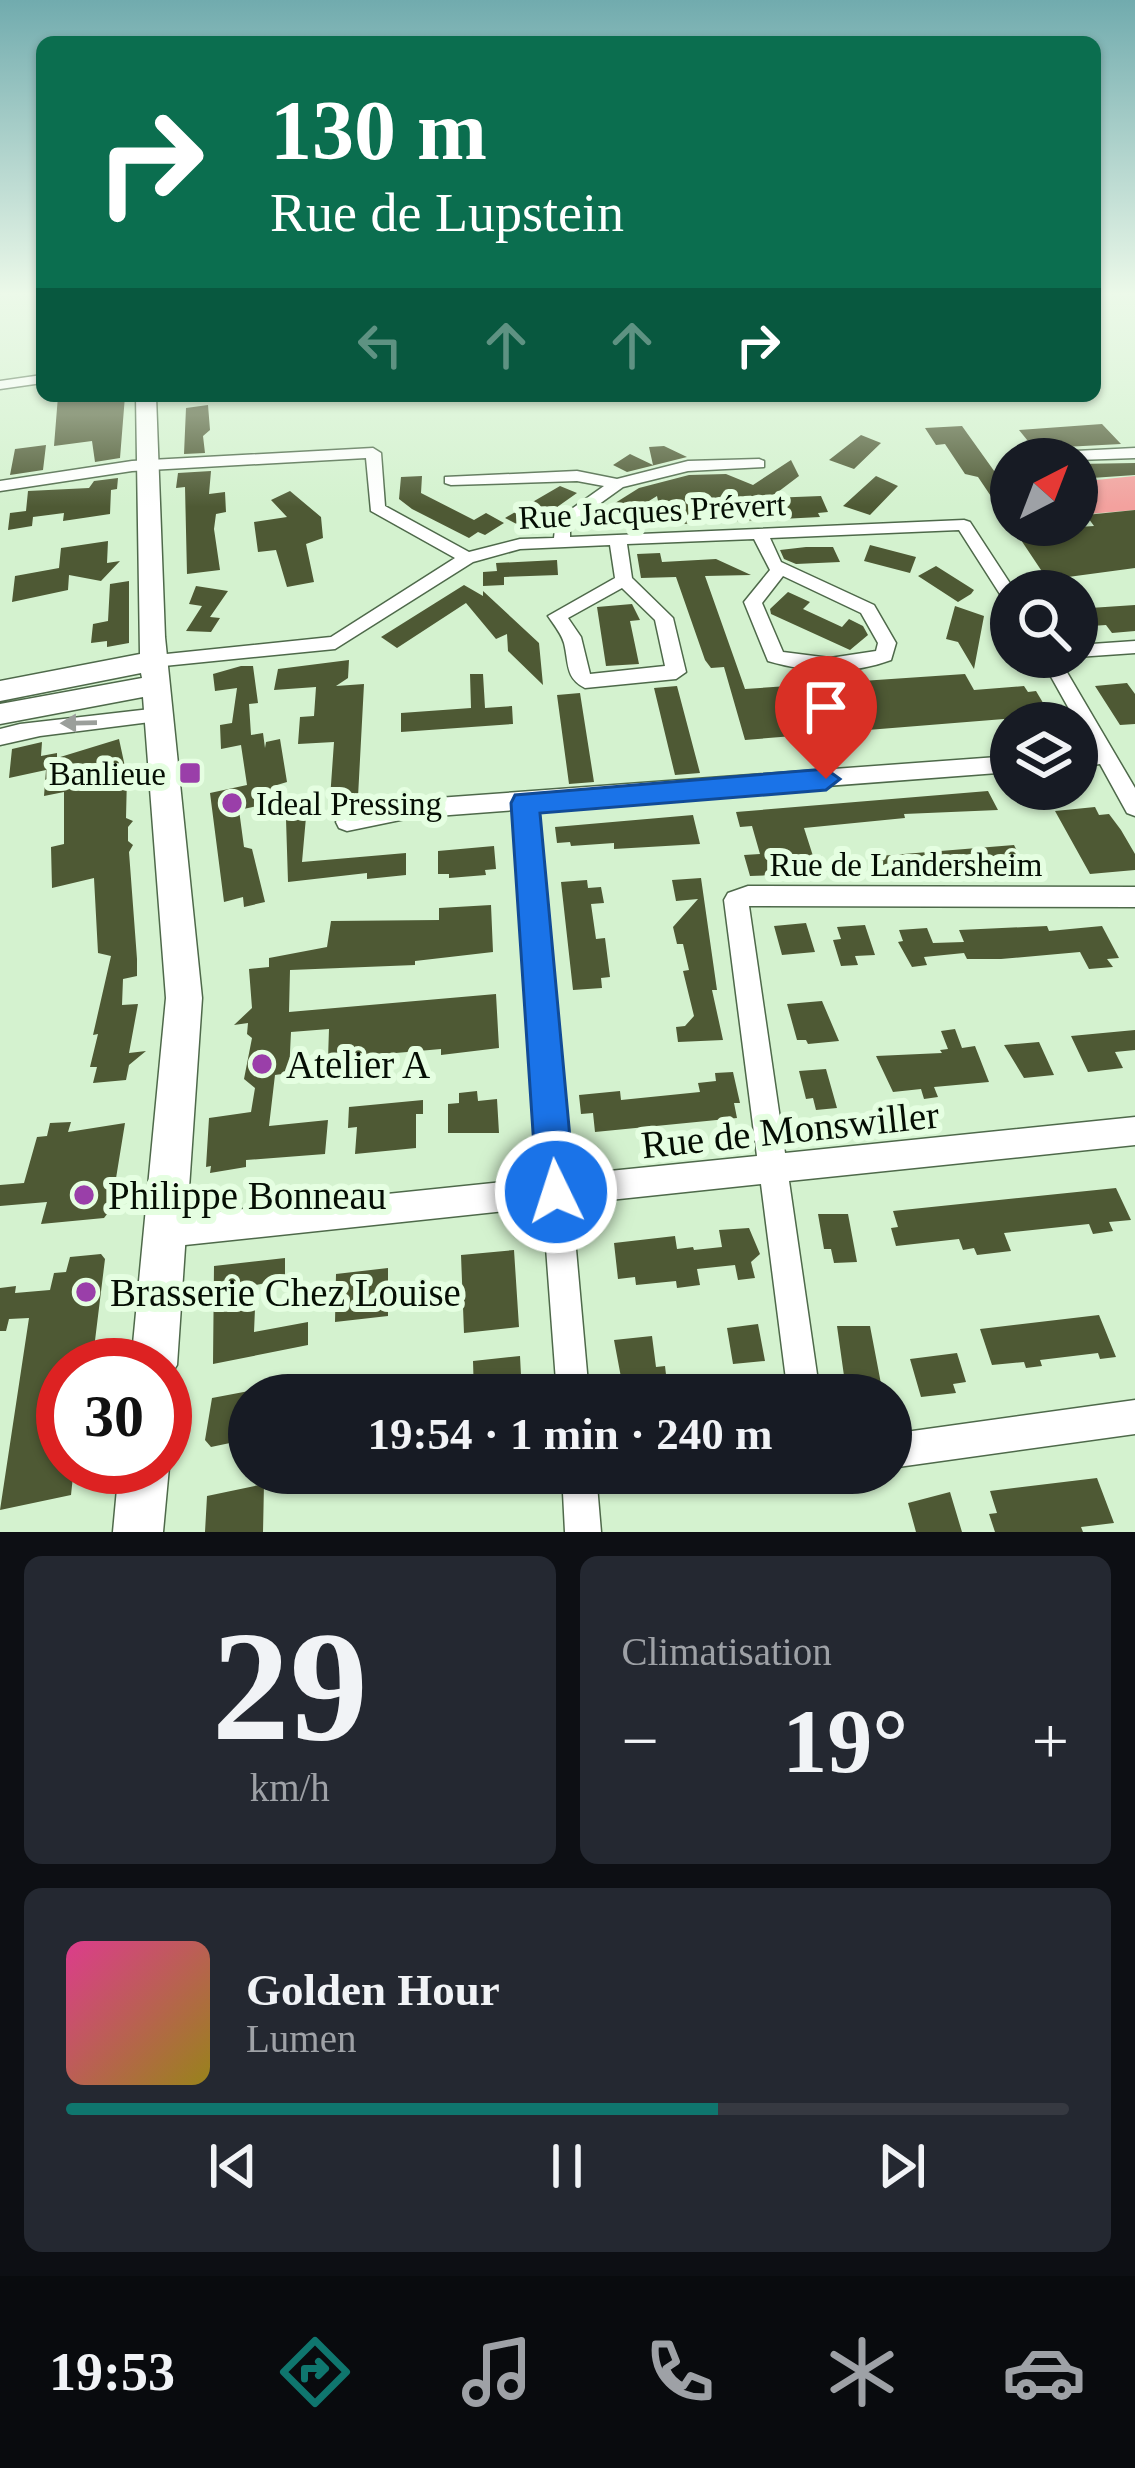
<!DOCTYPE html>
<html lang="fr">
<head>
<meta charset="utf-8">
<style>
	:root { --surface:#171b24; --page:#242831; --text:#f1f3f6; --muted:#9ea1a6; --line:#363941; --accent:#0f766e }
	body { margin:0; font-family:Georgia,serif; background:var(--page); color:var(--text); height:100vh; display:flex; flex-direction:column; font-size:45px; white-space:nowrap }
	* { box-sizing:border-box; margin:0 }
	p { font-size:39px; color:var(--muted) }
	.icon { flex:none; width:66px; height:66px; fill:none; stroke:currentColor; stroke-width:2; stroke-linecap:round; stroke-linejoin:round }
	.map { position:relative; height:1532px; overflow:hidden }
	.panel { display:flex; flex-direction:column; gap:24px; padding:24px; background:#0d0f14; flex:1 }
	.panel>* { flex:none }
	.hud { position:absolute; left:36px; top:36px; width:1065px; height:366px; border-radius:18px; box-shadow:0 3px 9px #0004; background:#0b6e4f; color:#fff; overflow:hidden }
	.needle { width:78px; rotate:42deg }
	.tools { position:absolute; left:990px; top:438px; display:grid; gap:24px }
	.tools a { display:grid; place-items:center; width:108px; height:108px; border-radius:50%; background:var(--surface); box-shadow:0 3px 9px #0004; font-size:60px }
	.speed { position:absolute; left:36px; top:1338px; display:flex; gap:24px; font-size:60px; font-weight:700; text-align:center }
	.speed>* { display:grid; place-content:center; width:156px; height:156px; border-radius:50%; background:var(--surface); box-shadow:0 3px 9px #0004; line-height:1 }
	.speed .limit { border:18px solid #d22; background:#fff; color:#111 }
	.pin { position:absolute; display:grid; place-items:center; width:102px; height:102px; color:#fff; margin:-123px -51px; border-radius:50% 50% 50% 0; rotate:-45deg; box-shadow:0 0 12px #0007 }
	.pin .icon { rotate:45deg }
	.me { position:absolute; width:132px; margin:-66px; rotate:356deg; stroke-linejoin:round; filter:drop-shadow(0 0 9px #0008) }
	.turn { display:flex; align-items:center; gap:42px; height:252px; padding:0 36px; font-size:54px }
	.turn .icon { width:156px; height:156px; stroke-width:2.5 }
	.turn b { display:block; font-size:84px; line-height:102px }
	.lanes { display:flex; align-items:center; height:114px; padding:0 36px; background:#0003; justify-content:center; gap:60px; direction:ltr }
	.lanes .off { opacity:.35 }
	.big { font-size:90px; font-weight:700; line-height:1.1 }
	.panel .tile { flex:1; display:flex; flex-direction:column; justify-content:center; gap:18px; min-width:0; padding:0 42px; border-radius:18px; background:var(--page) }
	.panel .dial { align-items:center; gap:0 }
	.dial b { font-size:156px; line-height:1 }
	.song { display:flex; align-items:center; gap:36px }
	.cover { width:144px; height:144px; border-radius:18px; background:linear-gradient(135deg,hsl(330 70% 55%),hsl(50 70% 35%)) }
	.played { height:12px; border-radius:6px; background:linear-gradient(90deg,var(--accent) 65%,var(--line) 65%) }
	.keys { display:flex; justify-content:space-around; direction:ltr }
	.heat { display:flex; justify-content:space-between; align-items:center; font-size:66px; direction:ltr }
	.panel .tiles { flex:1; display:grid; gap:24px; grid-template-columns:1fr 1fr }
	.tile:last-child { grid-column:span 2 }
	.trip { position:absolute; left:228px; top:1374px; width:684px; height:120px; border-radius:60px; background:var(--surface); box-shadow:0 3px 9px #0004; font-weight:700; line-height:120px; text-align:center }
	.menu { display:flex; height:192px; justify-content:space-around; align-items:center; background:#090b0e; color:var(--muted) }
	.menu .icon { width:84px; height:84px }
	.menu .on { color:var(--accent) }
	.menu b { font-size:54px; color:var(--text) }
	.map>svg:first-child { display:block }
	.green { fill:#f3a19e }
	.building { fill:#4e5934 }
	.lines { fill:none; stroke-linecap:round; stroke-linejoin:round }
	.street-casing { stroke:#4e694a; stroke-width:3 }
	.secondary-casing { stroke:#4e694a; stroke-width:3 }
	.street { fill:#fff; fill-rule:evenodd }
	.secondary { fill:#fff; fill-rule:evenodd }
	.oneway { fill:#9b9f9b }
	.route { fill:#1a73e8; stroke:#114b97; stroke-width:3 }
	.poi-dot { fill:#9a3fa9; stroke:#e5fee1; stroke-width:4.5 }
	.labels { text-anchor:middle; stroke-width:12; stroke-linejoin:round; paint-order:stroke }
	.street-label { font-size:33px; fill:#050e04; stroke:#e5fee1 }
	.poi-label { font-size:33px; fill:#050e04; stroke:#e5fee1; text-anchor:end }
	.near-poi-label { font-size:39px; fill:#050e04; stroke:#e5fee1; text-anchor:start }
	.near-street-label { font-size:39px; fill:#050e04; stroke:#e5fee1 }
</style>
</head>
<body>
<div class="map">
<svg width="1135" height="1532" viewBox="0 0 1135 1532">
	<rect width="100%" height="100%" fill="#d4f2cf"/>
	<path class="green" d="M1135,476V510L1077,515V482Z"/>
	<path class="building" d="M58,396H125L120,458L95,462L92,441L54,446Z
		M208,405L210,430L203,436L205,453L184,454L186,408Z
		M1102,424L1121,444L1045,448L1032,446L1019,430Z
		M962,426L1002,482H1011V526L978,477L965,474L945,444L936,445L925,428Z
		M861,435L881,443L854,469L829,460Z
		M46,445L43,470L10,475L15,449Z
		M664,446L687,457L627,472L613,465L630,454L653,465L649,447Z
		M791,460L799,476L770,498L821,496L828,512L818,513L820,517L663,525L657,496L605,528L588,520L639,488L689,475L726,474L753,485Z
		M1135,463V475L1077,479V464Z
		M211,471L209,494L225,492L226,512L216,514L214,529L220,570L187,574L185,487L176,488L178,473Z
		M422,476L421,493L474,520L486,513L504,523L485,535L478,532L469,538L412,509L399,499L401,477Z
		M876,476L898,486L870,515L843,506Z
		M118,478L117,489L111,490L110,514L63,521L64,513L33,517L32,526L8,530L10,513L26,511L28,491L89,488L94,481Z
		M560,486L577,493L526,529L505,518Z
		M290,491L321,517L323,538L306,544L314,582L287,587L276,550L258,552L254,522L287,517L271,500Z
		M1135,510V568L1068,577L1090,608L1135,605V631L1112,633L1106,625L1077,627V591H1055L1015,531L1094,526L1086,515Z
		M108,541L107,563L120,561L101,581L69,575L68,590L12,602L15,576L59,568L61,548Z
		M870,545L916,557L910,573L864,561Z
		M806,547H833L840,562L796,564L784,559L780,550Z
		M660,553L662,562L716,559L751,575L705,576L745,689L965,674L974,690L1024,686L1028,692L1036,691L1055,723H1006L1004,719L745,740L724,667L711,668L705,660L676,577L641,578L637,554Z
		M557,560L558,575L504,577V585L483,586V572L497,571L496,563Z
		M936,566L974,590L971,594L958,602L918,576Z
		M129,581V643L107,647V641L91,643L93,624L108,621L110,584Z
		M464,585L483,596V591L539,643L543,685L508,651L507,634L496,639L466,603L397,648L381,637Z
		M196,586L228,591L210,617L220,618L211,632L186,631L202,606L189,604Z
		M788,592L810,602L803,609L842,627L849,619L863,626L868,635L850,650L771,614L770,609Z
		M632,604L640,620L630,621L639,664L606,666L597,607Z
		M955,606L984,616L974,669L958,642L946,639Z
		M349,660L348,678L336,686L364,684L358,797L330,799L334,742L298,744L300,717L314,716L316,687L274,690L278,669Z
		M241,666H253L258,703L249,704L251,735L263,733L265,748L266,742L280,739L287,782L277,785L280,801L239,810L244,847L252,849L265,902L244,907L243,897L224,902L210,793L247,785L241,745L221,749L220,725L232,723L237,688L215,691L213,674Z
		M470,674H483L485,708L512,706L513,724L401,732V713L471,708Z
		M1127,683L1135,694V724L1120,725L1095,686Z
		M677,686L700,773L675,775L654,688Z
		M580,693L594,782L569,784L557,695Z
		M119,739L127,776L126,818L133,821L128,827V841L133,845L129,852L137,959V976L123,979L122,1005L138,1004L129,1053L146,1051L129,1065L126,1080L93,1083L97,1067H90L98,1034L93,1035L111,956L98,953L94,878L52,888L51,847L64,844V792L44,796L46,770L9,778L12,749L42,742L41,756L57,753V758Z
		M988,791L998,810L904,814L905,818L804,828L813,856L821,855L827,872L802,874L750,876L744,855L760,854L752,826L740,827L736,812Z
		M1095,807L1099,815L1109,814L1121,830L1135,854V870L1090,874L1055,811Z
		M693,815L700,844L614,849V843L571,846L570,842L557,843L555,827Z
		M306,817L302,862L406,853V875L367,879V873L288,882L286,819Z
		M1014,845L1028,873L872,872L867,857Z
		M494,846L496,869L485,870L486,875L449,878V874H438V851Z
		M701,878L717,990H712L723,1040L678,1042L676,1027L685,1026L694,1016L683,971L689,970L683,944H677L673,927L698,899L676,901L672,880Z
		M587,880L588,888L601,887L604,903L591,904L596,939L605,938L610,977L601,978L602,988L573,990L561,882Z
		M491,905L493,952L415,961V965L290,970L289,1012L496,994L499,1048L441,1055V1049L328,1059L329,1029L291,1032L289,1073L275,1075L269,1126L328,1120L325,1154L246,1160V1167L210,1173L211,1166L206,1167L209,1118L251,1112L255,1088L244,1079L252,1038L247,1034L248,1023L234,1025L252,1008L249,969L269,967V958L327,947L331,921L439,920V908Z
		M806,923L815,952L782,955L774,926Z
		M865,925L875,955L855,956L858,965L841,966L833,940L841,939L837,927Z
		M1047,926L1049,931L1102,926L1119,958L1107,959L1113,967L1089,969L1080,952L1001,959H967L964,953L924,957L927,965L912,967L898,942L903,941L899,930L927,928L933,943L964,942L959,930Z
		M822,1001L839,1041L808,1044L806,1040H797L787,1004Z
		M955,1029L962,1048L975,1046L989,1082L934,1087L938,1097L924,1099L921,1089L893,1092L876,1056L942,1053L940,1050L948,1049L941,1031Z
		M1135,1030V1050L1115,1052L1123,1068L1088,1072L1071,1036Z
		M1039,1042L1054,1075L1024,1078L1004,1045Z
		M826,1069L837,1108L816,1110L813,1098L806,1099L799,1071Z
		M733,1072L740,1103H734L737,1118L595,1132L593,1113L581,1114L579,1095L620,1091L621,1100L700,1092L698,1083L716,1081L715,1073Z
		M477,1091L478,1101L497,1099L499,1133H448V1104L459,1103V1093Z
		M423,1100V1114H416V1148L355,1154L357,1127L348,1128L349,1107Z
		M71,1122L68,1132L125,1123L111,1209L104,1218L41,1224L47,1202L0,1206V1185L24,1183L37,1137L47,1136L50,1123Z
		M1116,1188L1131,1220L1109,1222L1113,1231L1093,1234L1089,1224L1004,1233L1011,1251L977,1255L974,1248L963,1250L959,1239L896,1246L891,1228L898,1227L893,1211Z
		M818,1214H848L857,1262L834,1263L831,1249H824Z
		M749,1228L760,1254L751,1262L755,1278L738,1280L735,1265L697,1269L700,1285L677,1288L676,1281L636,1285L635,1277L618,1279L614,1243L675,1236L677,1249L693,1247L694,1250L722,1247L719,1230Z
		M514,1250L519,1327L464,1333L461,1255Z
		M101,1254L105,1259L92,1365H63V1467H74L71,1495L0,1510L29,1318L9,1319L6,1331H0V1288L16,1286L15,1293L50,1290L54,1273L66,1272L70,1257Z
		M285,1258V1279L256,1285L254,1332L308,1322V1345L213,1364L214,1266Z
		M388,1268V1316L335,1322L336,1274Z
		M1099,1315L1116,1357L1100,1359L1098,1353L1040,1360L1042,1366L1026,1368L1024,1362L992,1365L980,1329Z
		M758,1324L765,1361L733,1364L727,1328Z
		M837,1326H870L882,1389L846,1390Z
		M652,1336L656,1367L665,1366L667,1383L623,1388L614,1340Z
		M957,1353L966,1382L953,1384L956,1393L921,1397L910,1359Z
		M520,1356L522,1395H474L473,1361Z
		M249,1391V1439L211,1447L205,1440L212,1398Z
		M1097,1478L1114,1523L1081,1527L1083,1532H995L989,1514L997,1513L990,1491Z
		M264,1484L263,1532H205L207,1496Z
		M950,1492L962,1532H916L908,1503Z"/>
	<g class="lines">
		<defs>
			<path id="street" d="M42,375V383L0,389V381Z
				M373,448L381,453L385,506L469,552L520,539L554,538L556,520L604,486L577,481L451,485L445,483V477L577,471L617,479L688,461L759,459L764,461V467L688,471L623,487L570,525V537L964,520L970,522L1015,591H1011V604L1005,602L959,530L770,538L781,562L874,605L896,643L891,660C851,675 809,673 768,661L744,602L770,570L754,539L627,544L632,578L673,618L686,672L676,679L585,688C565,678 569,663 564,643C561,633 554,625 548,616L615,578L610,545L520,549L473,562L335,649L154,667L147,666L144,661L147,656L331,637L455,558L371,511L366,458L132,471L0,491V481L132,461ZM783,576L861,613L878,643L876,651L830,658L783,652L762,603ZM622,588L655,620L665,666L590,674L581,637L568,618Z
				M1135,448V458L1077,460L1028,458L1036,453Z
				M1135,641V653L1077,657H1076L1077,645Z
				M1040,657H1058L1135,788V816L1127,813L1100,764L1077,767V751L1092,750Z
				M159,708L166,710L169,715L166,720L40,736L0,745V729L20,724Z
				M1011,756V772L536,808L570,1175L757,1156L724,900L728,893L748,886L1135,887V907L749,906L785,1153L1135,1117V1145L789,1181L820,1395H788L761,1184L572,1204L589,1395H557L543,1207L166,1247L155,1243L151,1232L155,1221L166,1217L541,1178L515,810L410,818L347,831L339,828L336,822L339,816L410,800Z
				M1135,1400V1434L891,1468V1434Z
				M562,1473H596L601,1532H565Z"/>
			<path id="secondary" d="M136,396H156L165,637L202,998L177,1365L165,1384V1365H131L166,998L143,697L0,724V704L142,678L141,673L0,701V681L140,654Z
				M165,1459L169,1467L163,1532H113L119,1467H165Z"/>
		</defs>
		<use href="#street" class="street-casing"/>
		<use href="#secondary" class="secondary-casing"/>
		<use href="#street" class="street"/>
		<use href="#secondary" class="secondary"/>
	</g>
	<defs><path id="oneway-solid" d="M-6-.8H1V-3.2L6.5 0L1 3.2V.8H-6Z" transform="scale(3)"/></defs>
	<use class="oneway" href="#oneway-solid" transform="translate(79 723) rotate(179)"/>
	<linearGradient id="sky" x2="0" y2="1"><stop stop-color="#71abae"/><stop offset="0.58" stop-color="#ecf9e9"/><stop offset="1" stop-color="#ecf9e9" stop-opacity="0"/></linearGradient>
	<rect width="1135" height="507" fill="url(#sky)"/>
	<path class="route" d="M826,769L840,779L826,790L540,813L575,1192L569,1205L556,1211L542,1205L537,1192L511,803L515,795Z"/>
	<g class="poi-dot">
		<rect x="178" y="761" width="24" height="24" rx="6"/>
		<circle cx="232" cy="803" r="12"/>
		<circle cx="262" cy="1064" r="12"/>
		<circle cx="84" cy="1195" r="12"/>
		<circle cx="86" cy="1292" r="12"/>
	</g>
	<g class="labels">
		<g class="street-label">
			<text transform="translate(652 510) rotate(-3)" y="12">Rue Jacques Prévert</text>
			<text x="906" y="876">Rue de Landersheim</text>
		</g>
		<g class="poi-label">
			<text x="166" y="785">Banlieue</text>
			<text x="256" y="815" text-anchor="start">Ideal Pressing</text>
		</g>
		<g class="near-poi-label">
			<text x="286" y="1078">Atelier A</text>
			<text x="108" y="1209">Philippe Bonneau</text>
			<text x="110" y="1306">Brasserie Chez Louise</text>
		</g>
		<g class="near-street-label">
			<text transform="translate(790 1129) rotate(-6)" y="14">Rue de Monswiller</text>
		</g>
	</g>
</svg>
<div class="tools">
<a><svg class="needle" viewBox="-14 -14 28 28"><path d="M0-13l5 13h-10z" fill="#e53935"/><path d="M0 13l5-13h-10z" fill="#9ea1a6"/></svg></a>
<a><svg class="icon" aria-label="search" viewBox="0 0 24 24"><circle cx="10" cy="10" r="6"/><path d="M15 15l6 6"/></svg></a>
<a><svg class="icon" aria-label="layers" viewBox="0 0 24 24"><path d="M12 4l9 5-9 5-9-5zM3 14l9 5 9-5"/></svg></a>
</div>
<div class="speed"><div class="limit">30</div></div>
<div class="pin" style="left:826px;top:779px;background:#d93025"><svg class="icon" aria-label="arrive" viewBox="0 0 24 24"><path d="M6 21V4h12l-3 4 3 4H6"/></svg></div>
<svg class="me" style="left:556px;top:1192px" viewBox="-20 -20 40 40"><circle r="17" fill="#1a73e8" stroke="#fff" stroke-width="3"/><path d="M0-11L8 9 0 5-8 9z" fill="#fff"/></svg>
<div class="trip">19:54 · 1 min · 240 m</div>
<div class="hud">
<div class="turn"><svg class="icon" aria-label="right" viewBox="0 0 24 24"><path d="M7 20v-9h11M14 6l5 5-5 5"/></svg><div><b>130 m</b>Rue de Lupstein</div></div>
<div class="lanes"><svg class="icon off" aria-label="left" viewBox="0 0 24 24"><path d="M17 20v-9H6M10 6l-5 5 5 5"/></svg><svg class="icon off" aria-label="ahead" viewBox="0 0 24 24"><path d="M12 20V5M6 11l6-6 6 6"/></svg><svg class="icon off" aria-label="ahead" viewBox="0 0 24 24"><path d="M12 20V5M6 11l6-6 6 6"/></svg><svg class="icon" aria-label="right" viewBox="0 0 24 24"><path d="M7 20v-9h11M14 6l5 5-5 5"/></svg></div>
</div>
</div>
<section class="panel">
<div class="tiles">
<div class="tile dial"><b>29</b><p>km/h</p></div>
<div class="tile"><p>Climatisation</p>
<div class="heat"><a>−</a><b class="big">19°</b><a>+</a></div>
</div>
<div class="tile">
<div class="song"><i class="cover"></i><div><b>Golden Hour</b><p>Lumen</p></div></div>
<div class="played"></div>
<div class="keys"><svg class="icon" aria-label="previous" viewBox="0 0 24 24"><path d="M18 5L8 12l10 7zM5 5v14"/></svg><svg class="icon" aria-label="pause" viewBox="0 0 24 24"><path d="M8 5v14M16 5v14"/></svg><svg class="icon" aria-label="next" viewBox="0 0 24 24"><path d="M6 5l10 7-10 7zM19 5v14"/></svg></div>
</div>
</div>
</section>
<nav class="menu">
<b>19:53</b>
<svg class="icon on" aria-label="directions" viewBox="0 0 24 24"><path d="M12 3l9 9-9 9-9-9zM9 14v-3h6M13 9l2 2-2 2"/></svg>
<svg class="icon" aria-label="music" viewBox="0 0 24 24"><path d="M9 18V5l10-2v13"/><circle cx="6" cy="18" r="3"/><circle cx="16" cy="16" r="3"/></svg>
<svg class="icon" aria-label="phone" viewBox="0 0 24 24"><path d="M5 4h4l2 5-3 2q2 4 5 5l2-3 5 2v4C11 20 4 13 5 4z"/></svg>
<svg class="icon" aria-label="climate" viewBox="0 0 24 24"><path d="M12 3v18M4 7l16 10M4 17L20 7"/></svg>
<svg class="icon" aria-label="car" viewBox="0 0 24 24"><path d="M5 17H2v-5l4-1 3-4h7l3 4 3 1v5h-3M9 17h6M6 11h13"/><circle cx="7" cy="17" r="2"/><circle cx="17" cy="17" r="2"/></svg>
</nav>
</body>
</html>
